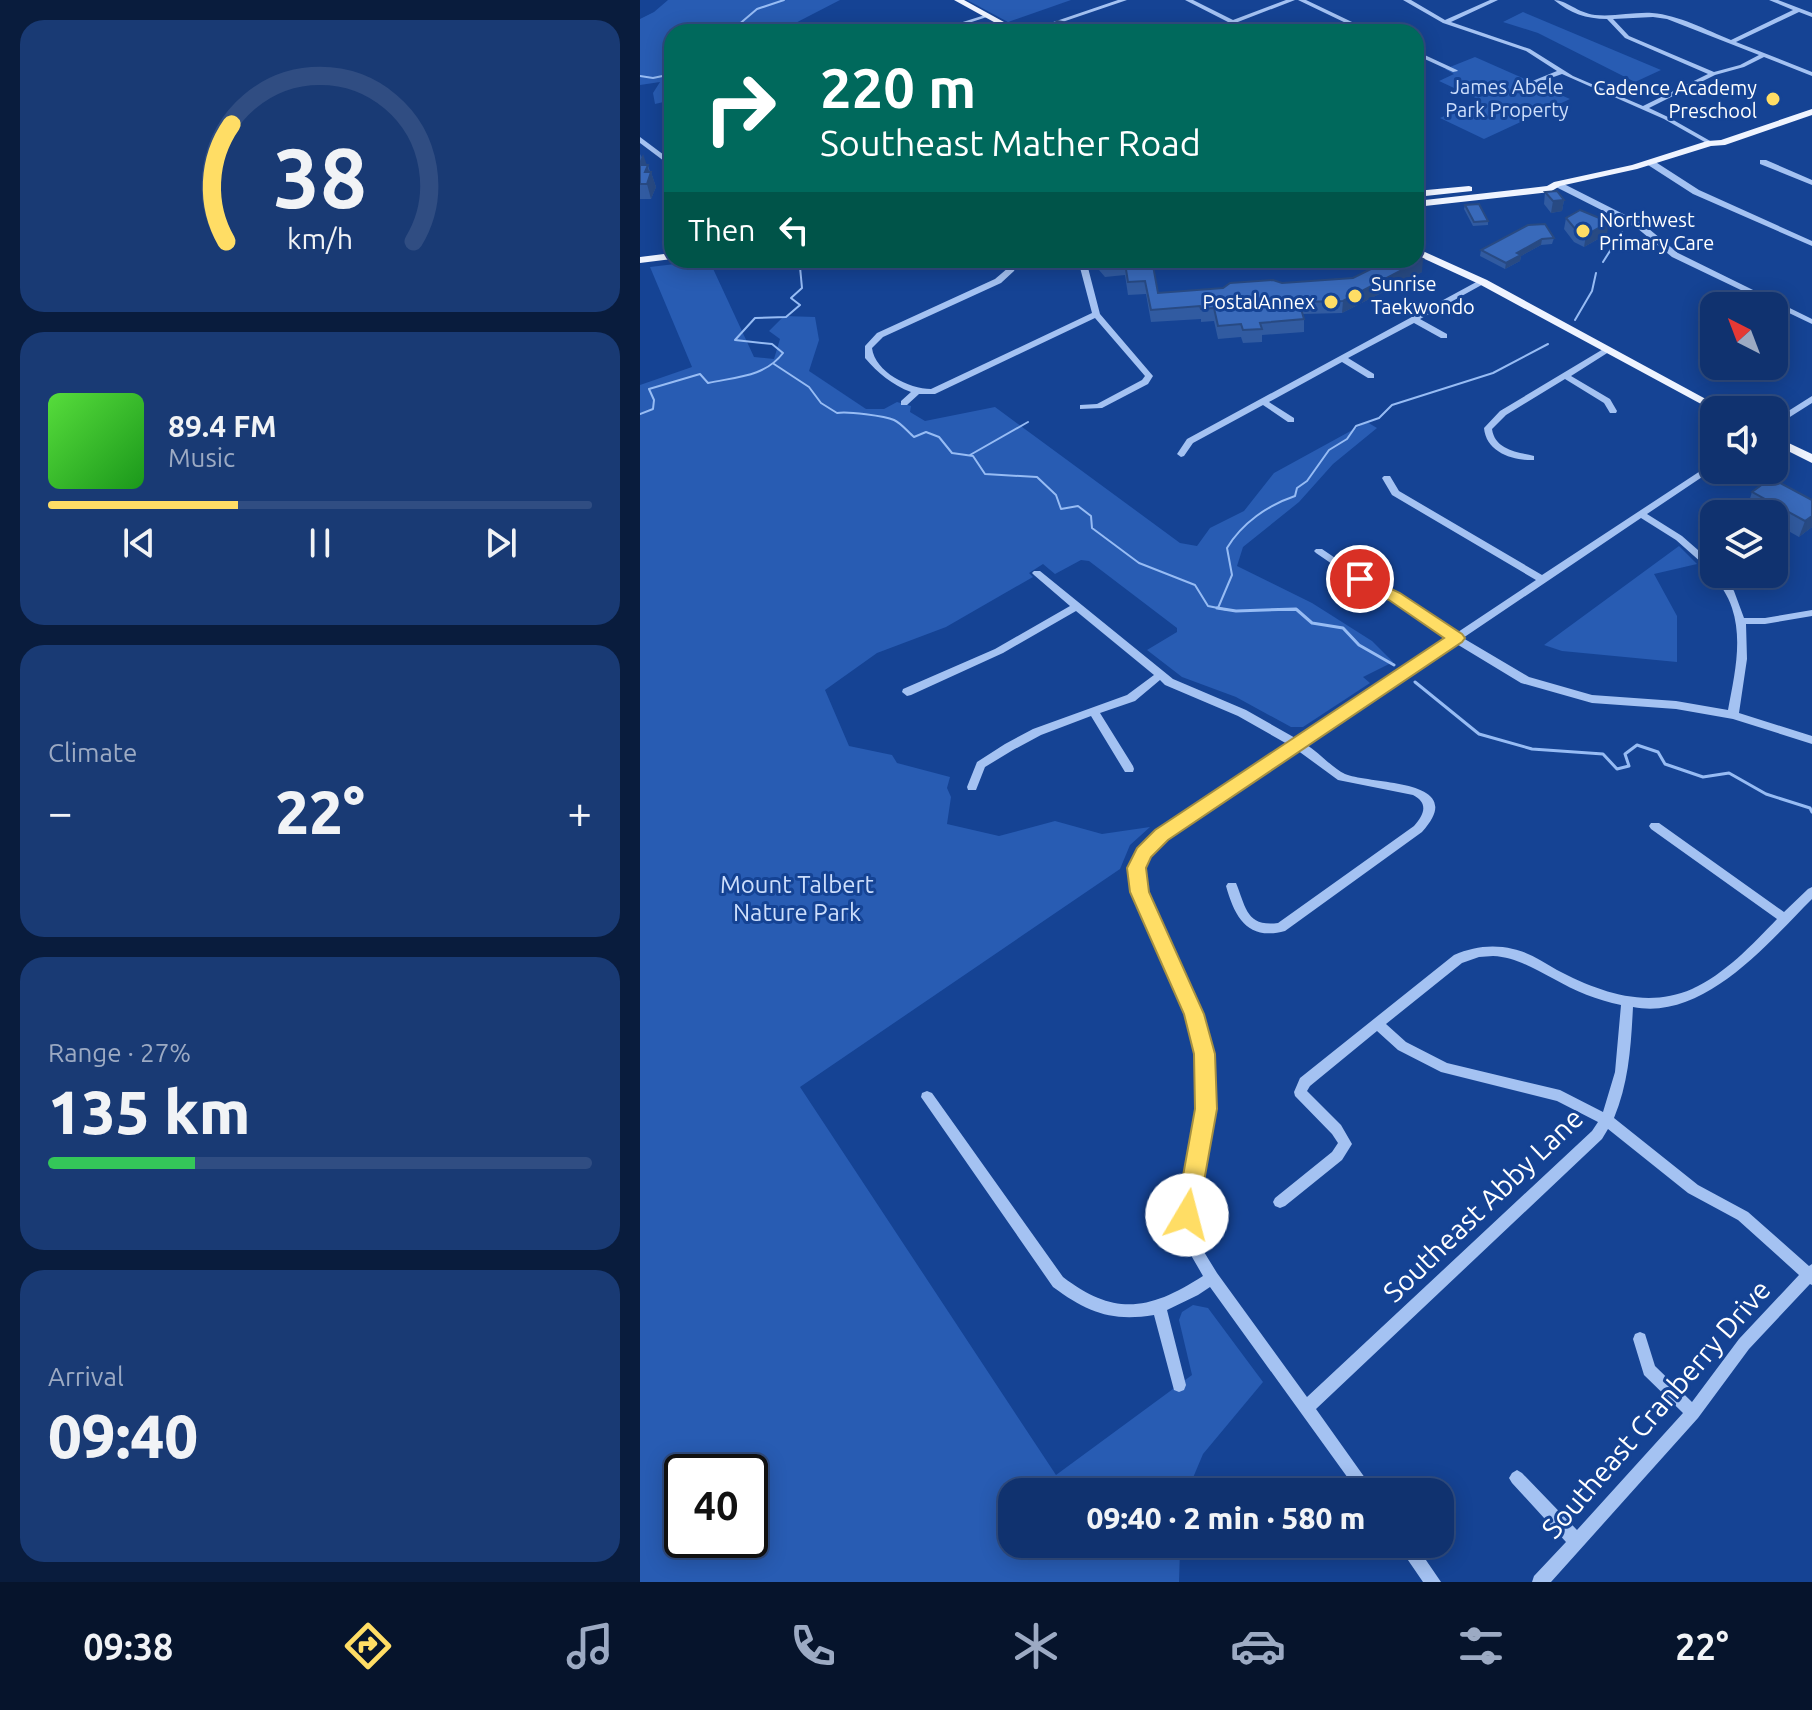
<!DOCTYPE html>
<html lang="en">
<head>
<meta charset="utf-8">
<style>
	:root { --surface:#10326f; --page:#193a74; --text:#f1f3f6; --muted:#9caac3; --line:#304d82; --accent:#ffdd65 }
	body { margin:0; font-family:Ubuntu,sans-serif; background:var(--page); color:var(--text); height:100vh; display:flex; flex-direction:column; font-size:30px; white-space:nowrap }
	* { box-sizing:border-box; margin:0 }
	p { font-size:26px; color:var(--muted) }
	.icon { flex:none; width:44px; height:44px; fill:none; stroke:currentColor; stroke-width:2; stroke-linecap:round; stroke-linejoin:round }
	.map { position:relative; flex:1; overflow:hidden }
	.details { display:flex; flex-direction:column; gap:20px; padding:20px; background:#091c3d; width:640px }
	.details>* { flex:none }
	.top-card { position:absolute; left:24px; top:24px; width:760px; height:244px; border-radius:24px; box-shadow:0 4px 20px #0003,0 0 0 2px var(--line); background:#00695c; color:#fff; overflow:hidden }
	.needle { width:52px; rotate:318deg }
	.controls { position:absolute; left:1060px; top:292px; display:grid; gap:16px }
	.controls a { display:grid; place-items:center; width:88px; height:88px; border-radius:16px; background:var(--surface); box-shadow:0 4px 20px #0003,0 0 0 2px var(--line); font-size:40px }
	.speed { position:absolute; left:24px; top:1454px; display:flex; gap:16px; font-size:40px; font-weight:700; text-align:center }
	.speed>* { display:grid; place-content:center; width:104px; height:104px; border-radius:50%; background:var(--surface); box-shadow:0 4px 20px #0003,0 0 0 2px var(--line); line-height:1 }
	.speed .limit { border:4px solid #111; border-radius:12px; background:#fff; color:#111 }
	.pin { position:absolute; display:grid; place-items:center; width:68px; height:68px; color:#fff; margin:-34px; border:4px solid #fff; border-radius:50%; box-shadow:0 2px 8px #0007 }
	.me { position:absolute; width:88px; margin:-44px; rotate:8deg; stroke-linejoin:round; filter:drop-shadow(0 0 6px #0008) }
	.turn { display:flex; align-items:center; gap:28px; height:168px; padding:0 24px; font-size:36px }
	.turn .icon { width:104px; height:104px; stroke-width:2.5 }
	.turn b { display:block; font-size:56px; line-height:68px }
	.then { display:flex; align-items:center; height:76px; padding:0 24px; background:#0003; gap:16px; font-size:30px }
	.big { font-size:60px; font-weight:800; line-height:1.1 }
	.details .tile { flex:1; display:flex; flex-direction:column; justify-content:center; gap:12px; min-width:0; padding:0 28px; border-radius:24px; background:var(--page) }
	.details .dial { align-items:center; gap:0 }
	.dial svg { height:208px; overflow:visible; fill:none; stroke:var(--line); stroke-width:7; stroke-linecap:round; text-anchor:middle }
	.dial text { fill:var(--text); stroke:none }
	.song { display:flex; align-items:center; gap:24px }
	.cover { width:96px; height:96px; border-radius:12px; background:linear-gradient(135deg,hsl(110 70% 55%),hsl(120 70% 35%)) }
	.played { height:8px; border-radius:4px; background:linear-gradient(90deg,var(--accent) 35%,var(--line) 35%) }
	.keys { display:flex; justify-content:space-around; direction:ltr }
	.heat { display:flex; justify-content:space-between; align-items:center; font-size:44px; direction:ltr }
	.charge { height:12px; border-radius:6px; background:linear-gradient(90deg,#34c759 27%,var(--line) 0) }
	.trip { position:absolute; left:358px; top:1478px; width:456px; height:80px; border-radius:24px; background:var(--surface); box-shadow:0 4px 20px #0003,0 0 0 2px var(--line); font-weight:800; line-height:80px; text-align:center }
	.tabs { display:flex; height:128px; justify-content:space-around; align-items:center; background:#06142c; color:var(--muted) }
	.tabs .icon { width:56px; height:56px }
	.tabs .current { color:var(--accent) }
	.tabs b { font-size:36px; color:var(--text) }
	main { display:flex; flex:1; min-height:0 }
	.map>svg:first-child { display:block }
	.green { fill:#285cb3; fill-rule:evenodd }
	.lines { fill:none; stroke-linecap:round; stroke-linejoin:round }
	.stream-far1 { stroke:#97bcf4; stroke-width:2 }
	.stream { stroke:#97bcf4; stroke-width:3 }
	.minor { fill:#a4c2f2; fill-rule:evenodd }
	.major { fill:#eff4ff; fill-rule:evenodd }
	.wall { fill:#315ba1 }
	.shaded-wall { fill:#284a83 }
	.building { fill:#396abb; stroke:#284a83; stroke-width:2 }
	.route { fill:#ffdd65; stroke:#a69042; stroke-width:2 }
	.poi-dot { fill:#ffdd65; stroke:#154394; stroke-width:3 }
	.labels { text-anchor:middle; stroke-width:6; stroke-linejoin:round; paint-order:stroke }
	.far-park-label { font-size:20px; fill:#ccdefc; stroke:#154394 }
	.far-poi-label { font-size:20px; fill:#fff; stroke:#154394; text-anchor:end }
	.park-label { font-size:24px; fill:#ccdefc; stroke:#154394 }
	.near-street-label { font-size:28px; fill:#fff; stroke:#154394 }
</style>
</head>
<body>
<main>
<section class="details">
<div class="tile dial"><svg viewBox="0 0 100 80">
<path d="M14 69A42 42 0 1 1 86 69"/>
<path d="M14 69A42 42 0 0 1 16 24" stroke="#ffdd65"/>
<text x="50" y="56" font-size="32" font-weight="700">38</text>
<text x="50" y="72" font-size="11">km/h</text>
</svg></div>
<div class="tile">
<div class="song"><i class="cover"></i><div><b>89.4 FM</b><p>Music</p></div></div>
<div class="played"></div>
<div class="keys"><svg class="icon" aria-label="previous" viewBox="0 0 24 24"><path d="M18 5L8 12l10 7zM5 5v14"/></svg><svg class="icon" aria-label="pause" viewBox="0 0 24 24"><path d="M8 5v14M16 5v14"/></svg><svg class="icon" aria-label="next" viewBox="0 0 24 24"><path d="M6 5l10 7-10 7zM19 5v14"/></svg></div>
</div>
<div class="tile"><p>Climate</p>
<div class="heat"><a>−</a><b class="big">22°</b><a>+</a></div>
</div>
<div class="tile"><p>Range · 27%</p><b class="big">135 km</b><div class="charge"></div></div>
<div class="tile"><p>Arrival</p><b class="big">09:40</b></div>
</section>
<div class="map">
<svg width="1172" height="1582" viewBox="0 0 1172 1582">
	<rect width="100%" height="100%" fill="#154394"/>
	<path class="green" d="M28,0H200L138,32H32V100L15,104L13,93L20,82L0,85V19L14,12Z
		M327,0H431L368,22Z
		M883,12L1021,70L995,82L898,33L863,22Z
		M835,57L930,99L844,139L800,118L840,100L799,81L814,74L805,69Z
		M69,260L114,357L134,359L140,339L129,331L144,316L175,317L179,340L169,371L226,409H244L257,402L271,406L270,412L285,421L355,407L540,543L557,546L570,528L604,511L634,473L727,422L737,428L693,464L659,502L603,547L597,566L672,603L732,641L753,662L723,677L730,683L663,727H651L596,697L542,677L507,650L537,632V628L449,561L441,560L415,574L403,564L389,573L393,577L306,627L237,653L185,690L209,746L252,755L257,763L310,777L307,788L311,797L307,824L359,836L415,821L462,834L510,827L490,845L480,869L160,1087L416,1475L552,1375L539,1320L542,1312L553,1305L568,1308L623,1382L563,1454L547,1492H372V1544H544L540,1550L539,1582H0V385L52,367L10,267ZM42,1472H110V1540H42Z
		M1039,546L1057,564L1014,574L1037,616V662L922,651L904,645Z"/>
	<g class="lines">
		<path class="stream-far1" d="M90,32L117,9L144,0
			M329,32L337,27
			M0,76L13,78L32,74
			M963,262L982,232
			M935,320L952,291L956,273
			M134,364L169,387L181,403L197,413C207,411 245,416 254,420C261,423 268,432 274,437L286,432L299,437L312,453L333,456L345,474L397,477L416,495L421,509L438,506L451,516L452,528L499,563L555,585L568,606L588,610
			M0,414L13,409L14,400L9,389L60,374L68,383C95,377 125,377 143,353L132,344L95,340L115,318L146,317L160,305L151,298L162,288L160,267L166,260
			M330,455L388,422
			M578,608L592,575L587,548C602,523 628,505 655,496L657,488L667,481L689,450L707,439L716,426L739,418L752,405L853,373L908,344
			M637,610H657"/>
		<path class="stream" d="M577,608L596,611L656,609L672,623L703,628L719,645L754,665
			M775,682L839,734L892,749L963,754L977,769L989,766L985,754L997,745L1018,752L1025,764L1063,777L1089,773L1126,794L1170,808L1172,812"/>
		<path class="minor" d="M478,0H487L393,32H384Z
			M545,0H553L593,20L646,0H655L572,32H563L588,22Z
			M658,0H666L733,32H725L713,26L699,32H691L708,24Z
			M763,0H771L805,20L850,0H858L811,22L890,49L933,76L1003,106L1068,74L985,38L967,19C946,19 930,13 914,0C926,0 938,13 955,15C974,17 993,12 1012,13C1039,15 1066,30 1091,40L1153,10L1129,0H1138L1172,13V17L1159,12L1096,42L1172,72V76L1124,57L1104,67L1075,75L1009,108L1028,117L1072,142V144L1070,145L1024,119L922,74L894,84H890V82L917,71L886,51L803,23ZM1013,17L1027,19L1119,55L1100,65L1074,72L989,36L973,19Z
			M345,15L350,16L301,32H291Z
			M776,51L817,70L818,71L813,72L776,55Z
			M0,137L32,161V167L0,143Z
			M776,142L781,144V148H776Z
			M1120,160H1126L1172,180V185L1120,164Z
			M1008,161H1014L1059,190L1172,241V246L1053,194L1008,165Z
			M914,182H920L1003,224L1038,253L1172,319V324L1032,257L997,228L914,186Z
			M371,260H379L374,271L361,283L243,337L232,348C235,372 269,389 291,389L452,313L438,260H446L460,314L513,376L508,384L462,408L440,409V405L457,404L502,380L505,376L455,318L295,394H279L267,405H261V401L271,392C252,385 238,373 225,358V346L237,333L355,279L368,268Z
			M840,280L847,282L780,319L807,334V338H801L774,323L708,358L734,374V378H728L702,362L629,402L654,418V422H648L623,405L553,443L544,456L541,457L537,454L547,439Z
			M965,348H968L972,350L931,376L970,399L977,411L976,413H970L964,403L925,379L866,415L852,429C855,450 877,452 894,456V460C873,461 846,452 844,428L860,411Z
			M1172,396V403L1134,427V420Z
			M1074,462V469L1007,514L1042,536L1074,564V572L1071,571L1036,540L1001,518L823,638L889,677L952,695L1036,701L1088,710C1094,677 1103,641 1092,608C1088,595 1080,585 1073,574H1083L1094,591L1104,618H1125L1172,610V616L1125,624H1106L1107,659L1099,713L1172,736V744L1093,719L1036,709L952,703L881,683L815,643L665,744C679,752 692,768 705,774C731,785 831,778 782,832L645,931C608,941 595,918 586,886L588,883H596C606,907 606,927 638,923L774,826C784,815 789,803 773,795L698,780L657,750L526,838C508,854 500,868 505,892L560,1014L570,1054L571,1125L554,1202L555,1227L561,1247L577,1273L667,1397L952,1131L958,1122L917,1101L801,1072L758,1050L737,1031L670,1086L667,1091L701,1125L712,1144L702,1160L645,1206L640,1208L635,1206L633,1202L635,1198L692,1152L698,1143L692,1134L655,1096L654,1092L660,1078L814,955C833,947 852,944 873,949C889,952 903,962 917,970C959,992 1006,1009 1052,989C1085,974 1112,945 1137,919L1011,829L1009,826L1011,823H1019L1144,912L1168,889L1172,887V899C1127,944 1064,1021 993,1007C991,1045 989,1082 974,1118L1058,1185L1108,1212L1169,1266L1172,1264V1285L1170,1284L1109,1349L1058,1418L911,1582H892L894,1576L926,1542L872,1483L869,1478L872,1473L877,1470L882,1473L937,1530L1043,1413L1004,1375L993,1339L995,1334L1000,1332L1005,1334L1015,1366L1052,1402L1099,1339L1159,1275L1098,1220L1048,1193L968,1129L962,1139L676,1409L735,1492H718L570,1287L558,1295L527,1310L546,1385L544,1390L539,1392L534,1390L514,1315C471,1322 447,1312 413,1287L281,1097L282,1093L287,1091L292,1093L423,1277C475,1317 510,1310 563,1276L548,1250L541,1227L540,1202L557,1125L558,1054L548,1014L493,892C488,866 499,849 518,832L649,745L598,716L525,685L520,680L495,701L460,713L493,766L494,769L493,772H485L451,716L401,735L373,750L345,767L336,790H328L327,787L337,762L365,744L393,729L487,695L514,675L436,611L363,653L271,695L267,696L262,692L263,689L355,649L430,606L394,575L392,573L394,571H400L533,679L606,710L657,739L808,639L751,598L717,581L676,553L674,551L676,549H682L723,577L757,594L815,634L896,580L752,495L742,478L744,476H750L759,491L902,575ZM853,956C876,957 894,969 914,979C935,991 957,1000 981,1005L975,1072L963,1112L920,1090L807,1063L766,1042L746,1024L822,963L839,957Z
			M757,1544H775L801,1582H783Z"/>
		<path class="major" d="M314,0H324L382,32H372Z
			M1172,109V115L1085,145L1071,146L997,169L920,186L910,192L776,207V201L907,186L914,182L992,165L1067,141L1081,140Z
			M829,186L832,187V191L776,197V191Z
			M776,248L847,280L1086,410L1074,411L839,284L776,255Z
			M32,253V259L0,263V257Z
			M1134,436L1172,454V463L1134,444Z"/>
	</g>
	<path class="wall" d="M0,154L6,165H8L10,172H11L16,187L11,199H0Z
		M905,192L924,200L922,211L911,213L904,204Z
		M825,205L848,221V225L833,226L824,209Z
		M926,218L967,234L944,247L934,242L924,229Z
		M888,225L914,238L912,244L901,245L881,256L880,261L865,269L840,256L841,250Z
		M458,260H512L518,293L782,272L702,313L663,314L664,319V332L622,335V342L603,343L601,337L578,339L574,321L561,322V319L511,322L506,294L488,295L485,275L465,277L459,270Z
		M1112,492L1172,500V527L1159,537L1134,523V514H1118L1107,508Z"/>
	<path class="shaded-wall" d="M428,23L429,30L427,32H419Z
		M3,154L10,174L11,172L16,187L11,199L7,184L0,169V161Z
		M924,200L922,211L911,213L913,201Z
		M969,222L967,234L944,247L946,235Z
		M902,239L901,245L881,256L880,261L865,269L866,263L877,253Z
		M783,259L782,272L702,313L703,301Z
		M1172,516V527L1159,537L1165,521Z"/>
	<path class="building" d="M417,21L428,23L419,32L407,31Z
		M0,165H8L5,172H11L7,184H0Z
		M917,191L924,200L913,201L905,192Z
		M839,204L848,221L834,222L825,205Z
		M940,210L969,222L946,235L936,230L926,218Z
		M905,224L914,238L902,239L877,253L881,255L866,263L841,250L888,225Z
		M776,255L783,259L703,301L659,302L664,319L620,323L622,329L603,330L601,324L578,326L574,308L561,309L560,306L511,310L505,281L488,282L485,263L464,264L461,260H512L518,293L583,288L590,283L633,280L642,283L713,278L749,260H776Z
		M1131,478L1172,500V516L1165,521L1112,492Z"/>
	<path class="route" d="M720,574L760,593L822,634L825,638L822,642L528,840L511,857L506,868L509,892L564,1014L575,1054L577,1109L558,1215L555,1222L547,1225L539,1222L536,1215L555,1109L554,1054L544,1014L490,892L487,868L497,848L515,830L804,638L749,600L714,583L712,579Z"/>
	<g class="poi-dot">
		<circle cx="1133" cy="99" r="8"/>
		<circle cx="943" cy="231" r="8"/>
		<circle cx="715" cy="296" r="8"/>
		<circle cx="691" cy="302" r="8"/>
	</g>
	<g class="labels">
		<g class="far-park-label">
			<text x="867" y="94">James Abele<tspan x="867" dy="23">Park Property</tspan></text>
		</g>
		<g class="far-poi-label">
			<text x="1117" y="95">Cadence Academy<tspan x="1117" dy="23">Preschool</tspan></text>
			<text x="959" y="227" text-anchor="start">Northwest<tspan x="959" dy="23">Primary Care</tspan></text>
			<text x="731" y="291" text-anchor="start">Sunrise<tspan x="731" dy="23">Taekwondo</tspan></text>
			<text x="675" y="309">PostalAnnex</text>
		</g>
		<g class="park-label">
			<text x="157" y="893">Mount Talbert<tspan x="157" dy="28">Nature Park</tspan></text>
		</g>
		<g class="near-street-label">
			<text transform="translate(843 1205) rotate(-44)" y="10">Southeast Abby Lane</text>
			<text transform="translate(1016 1409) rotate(-49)" y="10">Southeast Cranberry Drive</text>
		</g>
	</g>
</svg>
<div class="controls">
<a><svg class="needle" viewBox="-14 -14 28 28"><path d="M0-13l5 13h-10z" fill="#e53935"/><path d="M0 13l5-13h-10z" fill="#9caac3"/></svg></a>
<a><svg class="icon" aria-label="sound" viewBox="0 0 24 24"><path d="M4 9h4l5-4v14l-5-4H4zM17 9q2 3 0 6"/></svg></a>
<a><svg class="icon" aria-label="layers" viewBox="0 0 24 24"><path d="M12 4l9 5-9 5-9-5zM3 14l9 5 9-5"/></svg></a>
</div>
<div class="speed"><div class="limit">40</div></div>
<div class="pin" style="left:720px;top:579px;background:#d93025"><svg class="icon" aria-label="arrive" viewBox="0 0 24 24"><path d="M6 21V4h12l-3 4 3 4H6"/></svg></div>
<svg class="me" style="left:547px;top:1215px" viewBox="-20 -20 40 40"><circle r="19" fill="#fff"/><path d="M0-13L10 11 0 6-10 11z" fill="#ffdd65"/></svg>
<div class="trip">09:40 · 2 min · 580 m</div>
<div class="top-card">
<div class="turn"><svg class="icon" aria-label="right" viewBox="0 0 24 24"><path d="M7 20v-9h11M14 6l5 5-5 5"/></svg><div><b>220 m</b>Southeast Mather Road</div></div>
<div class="then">Then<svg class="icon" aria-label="left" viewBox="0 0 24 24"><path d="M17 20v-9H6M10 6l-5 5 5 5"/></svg></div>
</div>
</div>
</main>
<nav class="tabs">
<b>09:38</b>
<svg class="icon current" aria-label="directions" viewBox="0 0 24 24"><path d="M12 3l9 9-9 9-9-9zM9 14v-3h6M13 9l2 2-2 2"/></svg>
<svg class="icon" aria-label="music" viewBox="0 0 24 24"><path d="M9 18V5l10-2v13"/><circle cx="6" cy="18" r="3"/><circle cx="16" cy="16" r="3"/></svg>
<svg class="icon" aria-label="phone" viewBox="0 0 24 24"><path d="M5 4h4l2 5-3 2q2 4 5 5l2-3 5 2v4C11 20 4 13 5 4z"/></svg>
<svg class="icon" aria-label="climate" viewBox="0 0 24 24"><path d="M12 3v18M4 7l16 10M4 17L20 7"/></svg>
<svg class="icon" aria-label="car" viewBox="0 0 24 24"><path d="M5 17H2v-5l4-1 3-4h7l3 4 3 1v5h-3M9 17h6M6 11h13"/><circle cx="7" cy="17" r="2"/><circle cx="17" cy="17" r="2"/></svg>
<svg class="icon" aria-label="filters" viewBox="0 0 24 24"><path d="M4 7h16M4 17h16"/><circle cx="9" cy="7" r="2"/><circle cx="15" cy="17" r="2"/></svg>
<b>22°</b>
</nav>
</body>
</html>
